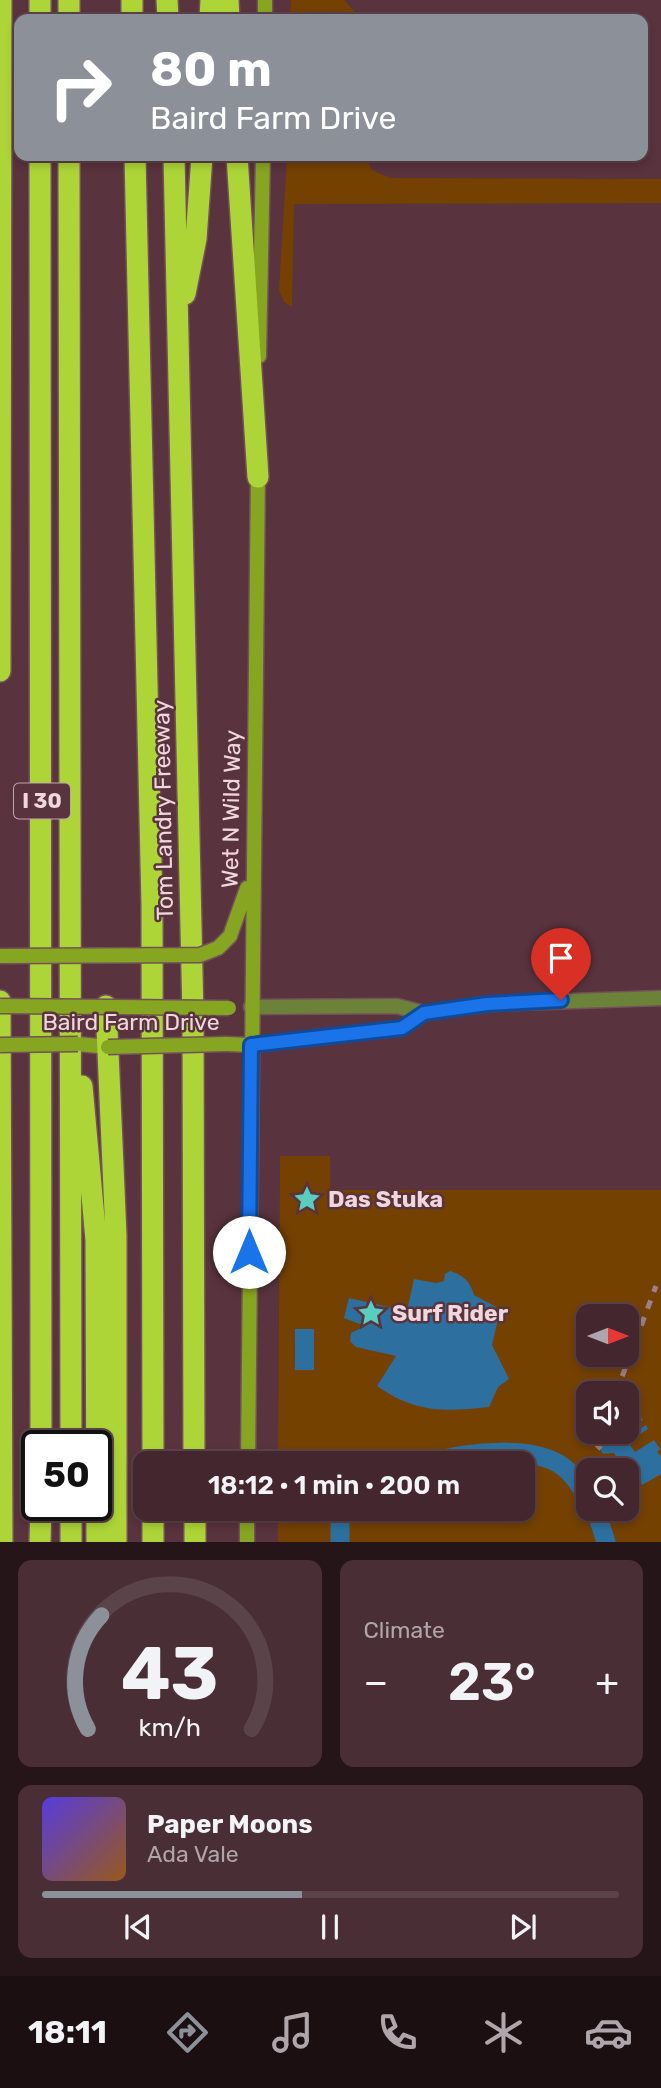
<!DOCTYPE html>
<html lang="en">
<head>
<meta charset="utf-8">
<style>
	:root { --surface:#43262e; --page:#4a2e36; --text:#f1f3f6; --muted:#afa5aa; --line:#5b434a; --accent:#8c9099 }
	body { margin:0; font-family:Rubik,sans-serif; background:var(--page); color:var(--text); height:100vh; display:flex; flex-direction:column; font-size:26px; white-space:nowrap }
	* { box-sizing:border-box; margin:0 }
	p { font-size:23px; color:var(--muted) }
	.icon { flex:none; width:38px; height:38px; fill:none; stroke:currentColor; stroke-width:2; stroke-linecap:round; stroke-linejoin:round }
	.map { position:relative; height:1542px; overflow:hidden }
	.panel { display:flex; flex-direction:column; gap:18px; padding:18px; background:#251519; flex:1 }
	.panel>* { flex:none }
	.guide { position:absolute; left:14px; top:14px; width:634px; height:147px; border-radius:14px; box-shadow:0 4px 10px #0003,0 0 0 2px var(--line); background:#8c9099; color:#fff; overflow:hidden }
	.needle { width:46px; rotate:90deg }
	.fabs { position:absolute; left:576px; top:1304px; display:grid; gap:14px }
	.fabs a { display:grid; place-items:center; width:63px; height:63px; border-radius:14px; background:var(--surface); box-shadow:0 4px 10px #0003,0 0 0 2px var(--line); font-size:35px }
	.speed { position:absolute; left:21px; top:1430px; display:flex; gap:14px; font-size:35px; font-weight:700; text-align:center }
	.speed>* { display:grid; place-content:center; width:91px; height:91px; border-radius:50%; background:var(--surface); box-shadow:0 4px 10px #0003,0 0 0 2px var(--line); line-height:1 }
	.speed .limit { border:4px solid #111; border-radius:10px; background:#fff; color:#111 }
	.pin { position:absolute; display:grid; place-items:center; width:60px; height:60px; color:#fff; margin:-72px -30px; border-radius:50% 50% 50% 0; rotate:-45deg; box-shadow:0 0 7px #0007 }
	.pin .icon { rotate:45deg }
	.me { position:absolute; width:77px; margin:-38px; rotate:0deg; stroke-linejoin:round; filter:drop-shadow(0 0 5px #0008) }
	.turn { display:flex; align-items:center; gap:24px; height:147px; padding:0 21px; font-size:32px }
	.turn .icon { width:91px; height:91px; stroke-width:2.5 }
	.turn b { display:block; font-size:49px; line-height:60px }
	.big { font-size:52px; font-weight:600; line-height:1.1 }
	.panel .card { flex:1; display:flex; flex-direction:column; justify-content:center; gap:10px; min-width:0; padding:0 24px; border-radius:14px; background:var(--page) }
	.panel .dial { align-items:center; gap:0 }
	.dial svg { height:182px; overflow:visible; fill:none; stroke:var(--line); stroke-width:7; stroke-linecap:round; text-anchor:middle }
	.dial text { fill:var(--text); stroke:none }
	.song { display:flex; align-items:center; gap:21px }
	.cover { width:84px; height:84px; border-radius:10px; background:linear-gradient(135deg,hsl(250 70% 55%),hsl(30 70% 35%)) }
	.played { height:7px; border-radius:4px; background:linear-gradient(90deg,var(--accent) 45%,var(--line) 45%) }
	.keys { display:flex; justify-content:space-around; direction:ltr }
	.heat { display:flex; justify-content:space-between; align-items:center; font-size:38px; direction:ltr }
	.panel .tiles { flex:1; display:grid; gap:18px; grid-template-columns:1fr 1fr }
	.card:last-child { grid-column:span 2 }
	.trip { position:absolute; left:133px; top:1451px; width:402px; height:70px; border-radius:14px; background:var(--surface); box-shadow:0 4px 10px #0003,0 0 0 2px var(--line); font-weight:600; line-height:70px; text-align:center }
	.menu { display:flex; height:112px; justify-content:space-around; align-items:center; background:#1b0f12; color:var(--muted) }
	.menu .icon { width:49px; height:49px }
	.menu .on { color:var(--accent) }
	.menu b { font-size:32px; color:var(--text) }
	.map>svg:first-child { display:block }
	.green { fill:#744100; fill-rule:evenodd }
	.water { fill:#2d709f }
	.lines { fill:none; stroke-linecap:round; stroke-linejoin:round }
	.canal { stroke:#2d709f; stroke-width:19 }
	.tertiary-casing { stroke:#74515a; stroke-width:17 }
	.secondary-casing { stroke:#74515a; stroke-width:17 }
	.motorway-casing { stroke:#74515a; stroke-width:24 }
	.tertiary { stroke:#6d8239; stroke-width:14 }
	.secondary { stroke:#86a521; stroke-width:14 }
	.motorway { stroke:#aed537; stroke-width:21 }
	.rail { stroke:#a08088; stroke-width:5; stroke-dasharray:9 9; stroke-linecap:butt }
	.secondary-bridge-casing { stroke:#74515a; stroke-width:17; stroke-linecap:butt }
	.secondary-bridge { stroke:#86a521; stroke-width:14 }
	.route-casing { stroke:#114b97; stroke-width:18 }
	.route { stroke:#1a73e8; stroke-width:12 }
	.labels { text-anchor:middle; stroke-width:5; stroke-linejoin:round; paint-order:stroke }
	.shield { fill:#59333d; stroke:#c2a6ac; stroke-width:2 }
	.shield-label { font-size:21px; font-weight:bold; fill:#efd7dc }
	.street-label { font-size:23px; fill:#efd7dc; stroke:#59333d }
	.poi-label { font-size:23px; font-weight:bold; fill:#efd7dc; stroke:#59333d; text-anchor:start }
</style>
</head>
<body>
<div class="map">
<svg width="661" height="1542" viewBox="0 0 661 1542">
	<rect width="100%" height="100%" fill="#59333d"/>
	<path class="green" d="M291,0H344L354,11V19H290Z
		M287,156H365L372,170L390,178L661,179V203L294,204L292,307L284,302L279,290Z
		M280,1156H330V1190H661V1542H278V1509L523,1508V1463H278ZM588,1316H626V1354H588ZM588,1393H626V1432H588ZM588,1470H626V1508H588Z"/>
	<path class="water" d="M450,1271C463,1275 470,1281 474,1295L496,1307L498,1319L492,1345L509,1379L498,1387L489,1407C445,1412 415,1413 377,1386L396,1356L356,1347L350,1341L351,1333L365,1326L344,1318L349,1298L405,1311L404,1324L414,1279L436,1283L444,1281L445,1274Z
		M295,1329H314V1370H295Z
		M639,1415L643,1420L633,1426L636,1431L646,1425L648,1429L628,1442L635,1452L654,1440L660,1449L657,1452L661,1456V1474L642,1485L633,1469L627,1472L614,1453L603,1454L600,1449C604,1435 613,1432 626,1432L627,1423Z"/>
	<g class="lines">
		<path class="canal" d="M429,1463C465,1452 541,1442 569,1472C577,1479 582,1490 588,1498
			M595,1508L606,1542
			M340,1542V1519L347,1508"/>
		<defs>
			<path id="tertiary" d="M251,1007L397,1006L424,1013L487,1004L661,998
				M251,1045L402,1028L424,1013"/>
			<path id="secondary" d="M265,19V0
				M259,356L263,156
				M230,936L247,888
				M78,1044L108,1047
				M226,1044L251,1045
				M248,1463L258,470
				M247,1542V1508"/>
			<path id="motorway" d="M40,0V19
				M69,0V19
				M132,0V19
				M167,0L168,19
				M228,0L229,19
				M210,19L211,0
				M40,156L41,1446
				M69,156L71,1446
				M135,156L152,906L153,1463
				M174,156L193,1017L194,1463
				M237,156L258,477
				M185,294L196,239L202,156
				M0,671L1,0
				M0,1001L2,1542
				M106,1006L116,1235V1542
				M82,1086L96,1240L97,1542
				M71,1505V1542
				M153,1508V1542
				M195,1508V1542
				M40,1542L41,1505"/>
		</defs>
		<use href="#tertiary" class="tertiary-casing"/>
		<use href="#secondary" class="secondary-casing"/>
		<use href="#motorway" class="motorway-casing"/>
		<use href="#tertiary" class="tertiary"/>
		<use href="#secondary" class="secondary"/>
		<use href="#motorway" class="motorway"/>
		<path class="rail" d="M616,1393L656,1286
			M601,1449L597,1445L602,1432"/>
		<defs>
			<path id="secondary-bridge" d="M0,956L200,955L218,948L230,936
				M0,1006L229,1008
				M0,1045L78,1044
				M108,1047L226,1044"/>
		</defs>
		<use href="#secondary-bridge" class="secondary-bridge-casing"/>
		<use href="#secondary-bridge" class="secondary-bridge"/>
	</g>
	<g class="lines">
		<defs>
			<path id="route" d="M249,1252L251,1045L402,1028L424,1013L487,1004L561,1000"/>
		</defs>
		<use href="#route" class="route-casing"/>
		<use href="#route" class="route"/>
	</g>
	<defs>
		<symbol id="sight-bare" viewBox="-9 -9 18 18"><path d="M0-6L1.8-2.2L6-1.7L2.9 1.2L3.7 5.4L0 3.3L-3.7 5.4L-2.9 1.2L-6-1.7L-1.8-2.2Z" fill="#5acebe" stroke="#59333d" stroke-width="2.5" paint-order="stroke"/></symbol>
	</defs>
	<g fill-rule="evenodd">
		<use href="#sight-bare" x="288" y="1180" width="38" height="38"/>
		<use href="#sight-bare" x="352" y="1294" width="38" height="38"/>
	</g>
	<g class="labels">
		<rect class="shield" x="14" y="783.5" width="56" height="35" rx="5"/>
		<g class="shield-label">
			<text x="42" y="808">I 30</text>
		</g>
		<g class="street-label">
			<text transform="translate(231 809) rotate(-89)" y="8">Wet N Wild Way</text>
			<text transform="translate(163 810) rotate(-91)" y="8">Tom Landry Freeway</text>
			<text x="131" y="1030">Baird Farm Drive</text>
		</g>
		<g class="poi-label">
			<text x="328" y="1207">Das Stuka</text>
			<text x="392" y="1321">Surf Rider</text>
		</g>
	</g>
</svg>
<div class="fabs">
<a><svg class="needle" viewBox="-14 -14 28 28"><path d="M0-13l5 13h-10z" fill="#e53935"/><path d="M0 13l5-13h-10z" fill="#afa5aa"/></svg></a>
<a><svg class="icon" aria-label="sound" viewBox="0 0 24 24"><path d="M4 9h4l5-4v14l-5-4H4zM17 9q2 3 0 6"/></svg></a>
<a><svg class="icon" aria-label="search" viewBox="0 0 24 24"><circle cx="10" cy="10" r="6"/><path d="M15 15l6 6"/></svg></a>
</div>
<div class="speed"><div class="limit">50</div></div>
<div class="pin" style="left:561px;top:1000px;background:#d93025"><svg class="icon" aria-label="arrive" viewBox="0 0 24 24"><path d="M6 21V4h12l-3 4 3 4H6"/></svg></div>
<svg class="me" style="left:249px;top:1252px" viewBox="-20 -20 40 40"><circle r="19" fill="#fff"/><path d="M0-13L10 11 0 6-10 11z" fill="#1a73e8"/></svg>
<div class="trip">18:12 · 1 min · 200 m</div>
<div class="guide">
<div class="turn"><svg class="icon" aria-label="right" viewBox="0 0 24 24"><path d="M7 20v-9h11M14 6l5 5-5 5"/></svg><div><b>80 m</b>Baird Farm Drive</div></div>
</div>
</div>
<section class="panel">
<div class="tiles">
<div class="card dial"><svg viewBox="0 0 100 80">
<path d="M14 69A42 42 0 1 1 86 69"/>
<path d="M14 69A42 42 0 0 1 20 19" stroke="#8c9099"/>
<text x="50" y="56" font-size="32" font-weight="700">43</text>
<text x="50" y="72" font-size="11">km/h</text>
</svg></div>
<div class="card"><p>Climate</p>
<div class="heat"><a>−</a><b class="big">23°</b><a>+</a></div>
</div>
<div class="card">
<div class="song"><i class="cover"></i><div><b>Paper Moons</b><p>Ada Vale</p></div></div>
<div class="played"></div>
<div class="keys"><svg class="icon" aria-label="previous" viewBox="0 0 24 24"><path d="M18 5L8 12l10 7zM5 5v14"/></svg><svg class="icon" aria-label="pause" viewBox="0 0 24 24"><path d="M8 5v14M16 5v14"/></svg><svg class="icon" aria-label="next" viewBox="0 0 24 24"><path d="M6 5l10 7-10 7zM19 5v14"/></svg></div>
</div>
</div>
</section>
<nav class="menu">
<b>18:11</b>
<svg class="icon on" aria-label="directions" viewBox="0 0 24 24"><path d="M12 3l9 9-9 9-9-9zM9 14v-3h6M13 9l2 2-2 2"/></svg>
<svg class="icon" aria-label="music" viewBox="0 0 24 24"><path d="M9 18V5l10-2v13"/><circle cx="6" cy="18" r="3"/><circle cx="16" cy="16" r="3"/></svg>
<svg class="icon" aria-label="phone" viewBox="0 0 24 24"><path d="M5 4h4l2 5-3 2q2 4 5 5l2-3 5 2v4C11 20 4 13 5 4z"/></svg>
<svg class="icon" aria-label="climate" viewBox="0 0 24 24"><path d="M12 3v18M4 7l16 10M4 17L20 7"/></svg>
<svg class="icon" aria-label="car" viewBox="0 0 24 24"><path d="M5 17H2v-5l4-1 3-4h7l3 4 3 1v5h-3M9 17h6M6 11h13"/><circle cx="7" cy="17" r="2"/><circle cx="17" cy="17" r="2"/></svg>
</nav>
</body>
</html>
